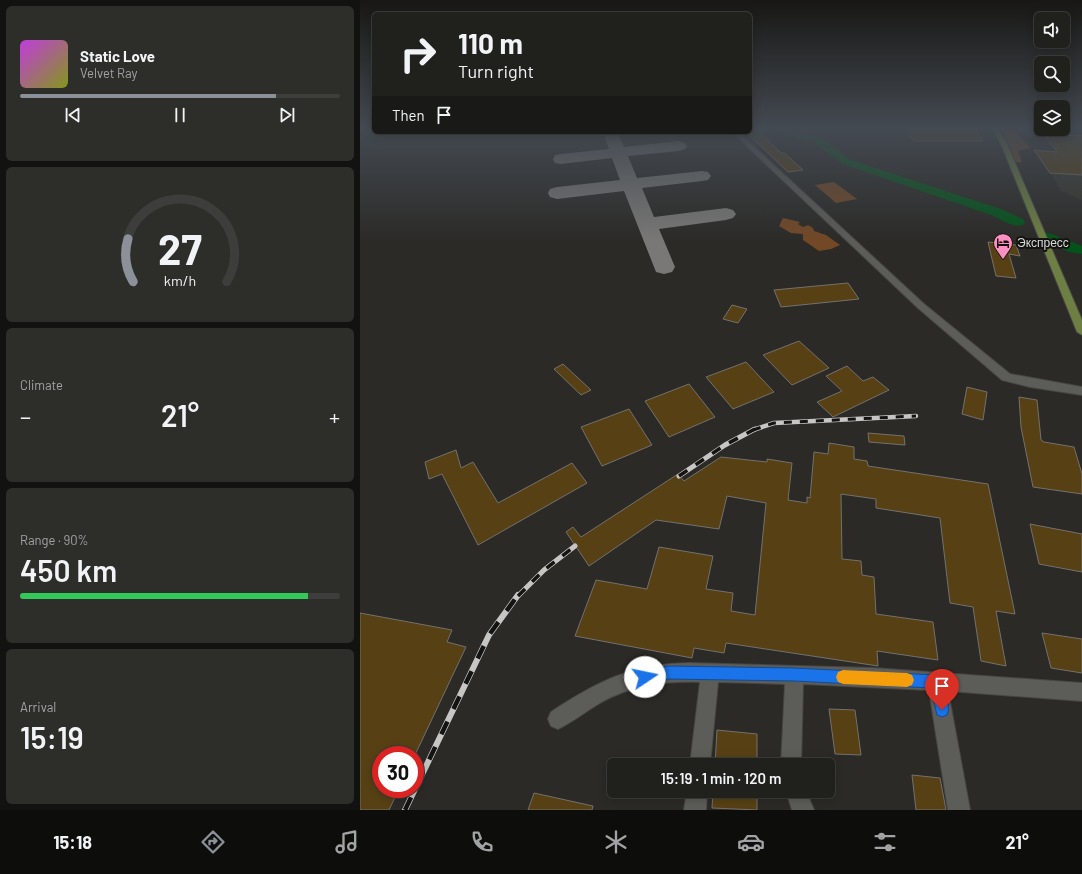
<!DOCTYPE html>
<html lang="en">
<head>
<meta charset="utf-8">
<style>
	:root { --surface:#20201d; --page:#2d2d2a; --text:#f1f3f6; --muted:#a2a3a4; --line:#3d3e3b; --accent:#8c9099 }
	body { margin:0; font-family:Barlow,sans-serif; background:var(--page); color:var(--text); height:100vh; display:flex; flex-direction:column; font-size:15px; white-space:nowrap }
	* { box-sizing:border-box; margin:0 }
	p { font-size:13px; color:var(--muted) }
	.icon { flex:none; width:22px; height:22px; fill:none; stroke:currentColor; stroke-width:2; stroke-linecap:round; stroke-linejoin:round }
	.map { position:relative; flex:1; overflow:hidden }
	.sheet { display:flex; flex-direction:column; gap:6px; padding:6px; background:#121210; width:360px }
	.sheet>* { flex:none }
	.banner { position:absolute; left:12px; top:12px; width:380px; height:122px; border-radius:6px; box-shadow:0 2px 10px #0003,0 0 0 1px var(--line); background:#20201d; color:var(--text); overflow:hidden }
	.controls { position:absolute; left:674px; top:12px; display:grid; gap:8px }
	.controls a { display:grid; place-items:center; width:36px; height:36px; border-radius:6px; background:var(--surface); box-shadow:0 2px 10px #0003,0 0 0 1px var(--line); font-size:20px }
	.speed { position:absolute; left:12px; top:746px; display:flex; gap:8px; font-size:20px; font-weight:700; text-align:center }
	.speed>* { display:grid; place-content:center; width:52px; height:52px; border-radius:50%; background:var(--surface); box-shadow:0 2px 10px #0003,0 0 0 1px var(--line); line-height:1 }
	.speed .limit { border:6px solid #d22; background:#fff; color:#111 }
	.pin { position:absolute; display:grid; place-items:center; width:34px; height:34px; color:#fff; margin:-41px -17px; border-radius:50% 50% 50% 0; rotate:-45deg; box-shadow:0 0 4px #0007 }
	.pin .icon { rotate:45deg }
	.me { position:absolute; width:44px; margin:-22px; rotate:79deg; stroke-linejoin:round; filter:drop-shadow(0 0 3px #0008) }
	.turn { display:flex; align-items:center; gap:14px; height:84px; padding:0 20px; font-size:18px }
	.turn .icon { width:52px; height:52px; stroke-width:2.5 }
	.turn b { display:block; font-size:28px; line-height:34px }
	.then { display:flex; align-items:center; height:38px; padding:0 20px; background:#0003; gap:8px; font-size:15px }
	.big { font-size:30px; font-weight:600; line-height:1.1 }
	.sheet .widget { flex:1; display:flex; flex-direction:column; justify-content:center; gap:6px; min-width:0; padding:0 14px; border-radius:6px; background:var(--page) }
	.sheet .dial { align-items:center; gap:0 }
	.dial svg { height:104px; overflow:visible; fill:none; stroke:var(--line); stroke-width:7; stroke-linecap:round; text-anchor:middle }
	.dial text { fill:var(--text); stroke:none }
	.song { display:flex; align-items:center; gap:12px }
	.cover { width:48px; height:48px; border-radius:6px; background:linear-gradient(135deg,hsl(290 70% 55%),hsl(70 70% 35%)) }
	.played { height:4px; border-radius:2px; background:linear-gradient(90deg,var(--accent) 80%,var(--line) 80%) }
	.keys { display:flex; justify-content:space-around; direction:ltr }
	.heat { display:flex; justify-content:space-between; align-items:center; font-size:22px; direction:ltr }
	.charge { height:6px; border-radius:3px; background:linear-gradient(90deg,#34c759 90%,var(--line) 0) }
	.trip { position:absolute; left:247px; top:758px; width:228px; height:40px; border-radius:6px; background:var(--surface); box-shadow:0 2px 10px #0003,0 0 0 1px var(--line); font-weight:600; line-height:40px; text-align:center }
	.tabs { display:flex; height:64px; justify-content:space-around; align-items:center; background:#0d0d0c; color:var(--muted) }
	.tabs .icon { width:28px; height:28px }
	.tabs .current { color:var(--accent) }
	.tabs b { font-size:18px; color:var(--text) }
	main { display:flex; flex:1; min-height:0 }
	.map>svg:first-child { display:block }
	.built { fill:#36352c }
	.green { fill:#724826 }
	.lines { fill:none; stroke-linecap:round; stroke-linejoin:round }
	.river { fill:#04531b; fill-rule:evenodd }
	.taxiway { fill:#797876; fill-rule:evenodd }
	.building { fill:#574014; stroke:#73716e }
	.minor-casing { stroke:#474644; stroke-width:2 }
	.primary-casing { stroke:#474644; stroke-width:2 }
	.minor { fill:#5c5c58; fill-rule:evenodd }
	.primary { fill:#6d7f42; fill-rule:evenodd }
	.rail-far2-casing { stroke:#c7c6c4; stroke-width:4.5 }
	.rail-far1-casing { stroke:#c7c6c4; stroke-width:5 }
	.rail-casing { stroke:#c7c6c4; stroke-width:6 }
	.rail-far2 { stroke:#131312; stroke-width:3; stroke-dasharray:8; stroke-linecap:butt }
	.rail-far1 { stroke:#131312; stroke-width:3.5; stroke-dasharray:10; stroke-linecap:butt }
	.rail { stroke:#131312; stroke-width:4.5; stroke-dasharray:14; stroke-linecap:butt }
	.route { fill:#1a73e8; stroke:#114b97 }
	.slow { fill:#f59e0b }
	.labels { text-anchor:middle; stroke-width:4; stroke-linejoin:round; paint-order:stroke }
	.far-poi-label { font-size:12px; fill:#dad9d7; stroke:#131312; text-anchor:start }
</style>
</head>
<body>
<main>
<section class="sheet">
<div class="widget">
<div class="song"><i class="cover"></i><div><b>Static Love</b><p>Velvet Ray</p></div></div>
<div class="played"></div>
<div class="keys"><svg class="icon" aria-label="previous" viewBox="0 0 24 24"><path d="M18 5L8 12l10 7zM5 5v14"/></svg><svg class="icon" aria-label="pause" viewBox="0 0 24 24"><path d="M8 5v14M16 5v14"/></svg><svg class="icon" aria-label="next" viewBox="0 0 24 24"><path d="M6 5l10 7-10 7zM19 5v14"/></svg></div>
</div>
<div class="widget dial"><svg viewBox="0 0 100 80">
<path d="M14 69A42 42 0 1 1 86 69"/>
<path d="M14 69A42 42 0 0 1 10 36" stroke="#8c9099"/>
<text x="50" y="56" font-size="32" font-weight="700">27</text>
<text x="50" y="72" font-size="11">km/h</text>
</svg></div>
<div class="widget"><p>Climate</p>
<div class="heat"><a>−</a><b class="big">21°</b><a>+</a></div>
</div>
<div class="widget"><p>Range · 90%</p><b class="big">450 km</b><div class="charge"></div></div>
<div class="widget"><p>Arrival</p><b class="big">15:19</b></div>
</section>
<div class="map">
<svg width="722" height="810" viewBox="0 0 722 810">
	<rect width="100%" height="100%" fill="#2b2a27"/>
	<path class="built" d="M690,172L722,175V200L701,191Z"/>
	<path class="green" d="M642,129H653L670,148L658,151L662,162H656Z
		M474,182L497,199L476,203L455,185Z
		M423,218L440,222L438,224L443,227L448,225L453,228L454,231L466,235L480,245L471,249L459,251L443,240V234L431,233L419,226Z"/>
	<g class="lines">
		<path class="river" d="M417,129H432L461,138L491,160L641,209L663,219L665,222L663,225C652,228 641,219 631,215L483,164L453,142L418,131Z
			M689,233L722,246V254L709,252L684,240L682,237L684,234Z"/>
		<path class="taxiway" d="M243,132H257L264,147L319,141L325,143L327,146L325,149L319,151L268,156L277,178L342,171L348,172L351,176L348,180L342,181L282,188L294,217L366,208L373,210L376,214L373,218L366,220L299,229L315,267L312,272L304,274L296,272L264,191L197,199L190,197L188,193L190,189L197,187L260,180L252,158L201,164L195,163L193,159L195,155L201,154L249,149Z"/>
	</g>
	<path class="building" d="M390,129H396L421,153H424L443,170L428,172L390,136Z
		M546,129H615L623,141H554Z
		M679,129H693L699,136L722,135V175L690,173L674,150L697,152Z
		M628,242L656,245L660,256L649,254L656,278L636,276Z
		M488,283L499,299L421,307L414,290Z
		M372,305L387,309L378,323L363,319Z
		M439,341L469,368L432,385L403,355Z
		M386,362L414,392L373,409L346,377Z
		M203,364L231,390L221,395L194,369Z
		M487,366L503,381L513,377L529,390L473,417L457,402L482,391L466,376Z
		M329,384L355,417L309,437L285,401Z
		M607,387L627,392L623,420L602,414Z
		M659,397L677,400L681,440L684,442L714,447L722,474V494L673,487L661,427Z
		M269,409L292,445L242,466L221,427Z
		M508,433L544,436L545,445L509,442Z
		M469,443L494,447V459L507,461L508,466L628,484L655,614L636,611L646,666L621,661L613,607L590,603L580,518L516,508V499L481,494L482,559L501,561L502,575L514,577L516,614L573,622L578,660L517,651L518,666L366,643L364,653L334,648L332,658L215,636L236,580L287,589L299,547L353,556L346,589L373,593L371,611L395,615L406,503L367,496L359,529L296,520L229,566L206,532L213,527L221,537L318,474L324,481L361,457L407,462V459L432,463L428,500L447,503V497L450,498L454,452L468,454Z
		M96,450L101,468L113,462L138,503L212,463L227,483L118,545L82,474L69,479L65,462Z
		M670,524L722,534V572L679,564Z
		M0,613L92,630L87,642L106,647L55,755H21V789H39L29,810H0Z
		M682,633L722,639V673L691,668Z
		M469,709L495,710L501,755L475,754Z
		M357,730L397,734V765H355Z
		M552,775L580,778L586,810H556Z
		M353,791H397V810L352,808Z
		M174,793L233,806L232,810H168Z"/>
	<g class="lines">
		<defs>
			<path id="minor" d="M372,132H378L564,304L650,374L722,387V395L670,387L642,380L558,308Z
				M329,663L513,668L722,683V701L588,691L610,810H588L569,690L443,684L441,765H421L425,684L358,682L350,765H330L340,682C304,681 272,685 240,703C226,711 213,722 198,729L191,726L188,719L191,712C238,681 272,664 329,663Z
				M327,791H347L346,810H324Z
				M426,791H446L454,810H432Z"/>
			<path id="primary" d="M632,129H638L647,144L722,320V335L717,332L641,144Z"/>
		</defs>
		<use href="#minor" class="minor-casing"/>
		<use href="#primary" class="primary-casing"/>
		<use href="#minor" class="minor"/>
		<use href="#primary" class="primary"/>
		<defs>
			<path id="rail-far2" d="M393,430L414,423L556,416"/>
			<path id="rail-far1" d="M319,476L365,445L395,429
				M158,596L184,570L215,546"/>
			<path id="rail" d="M45,810L129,635L158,595"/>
		</defs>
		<use href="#rail-far2" class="rail-far2-casing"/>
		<use href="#rail-far1" class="rail-far1-casing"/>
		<use href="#rail" class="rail-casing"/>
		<use href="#rail-far2" class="rail-far2"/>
		<use href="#rail-far1" class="rail-far1"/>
		<use href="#rail" class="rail"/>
	</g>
	<linearGradient id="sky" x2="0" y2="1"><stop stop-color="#181715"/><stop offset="0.53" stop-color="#444a52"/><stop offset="1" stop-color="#444a52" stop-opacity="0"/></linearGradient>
	<rect width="722" height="242" fill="url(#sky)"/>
	<path class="route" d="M308,666L434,668L577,675L582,677C586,687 591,705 587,715L582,717L577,715L571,688L434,681L308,679L285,684L280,682L278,677L280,672Z"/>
	<path class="slow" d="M483,670L547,673L552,675L554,680L552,685L547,687L483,684L478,682L476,677L478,672Z"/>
	<defs>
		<symbol id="hotel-pin" viewBox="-11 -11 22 30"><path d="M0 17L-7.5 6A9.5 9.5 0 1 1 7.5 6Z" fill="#fd8ec0" stroke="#131312"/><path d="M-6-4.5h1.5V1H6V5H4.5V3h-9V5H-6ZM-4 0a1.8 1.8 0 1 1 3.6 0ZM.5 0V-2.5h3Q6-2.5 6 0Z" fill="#111"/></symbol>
	</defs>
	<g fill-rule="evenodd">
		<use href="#hotel-pin" x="632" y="232" width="22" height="30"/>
	</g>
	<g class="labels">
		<g class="far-poi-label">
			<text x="657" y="247">Экспресс</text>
		</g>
	</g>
</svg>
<div class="controls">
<a><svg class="icon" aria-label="sound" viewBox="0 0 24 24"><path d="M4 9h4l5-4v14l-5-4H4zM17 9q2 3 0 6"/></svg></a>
<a><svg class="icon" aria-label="search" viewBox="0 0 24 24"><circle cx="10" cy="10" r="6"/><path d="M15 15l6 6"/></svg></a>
<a><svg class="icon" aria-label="layers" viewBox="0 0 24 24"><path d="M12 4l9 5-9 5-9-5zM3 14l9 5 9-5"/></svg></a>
</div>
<div class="speed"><div class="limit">30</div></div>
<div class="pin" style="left:582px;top:710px;background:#d93025"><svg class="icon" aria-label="arrive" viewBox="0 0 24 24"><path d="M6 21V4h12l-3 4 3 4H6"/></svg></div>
<svg class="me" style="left:285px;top:677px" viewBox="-20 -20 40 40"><circle r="19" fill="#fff"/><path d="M0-13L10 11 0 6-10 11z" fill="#1a73e8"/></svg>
<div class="trip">15:19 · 1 min · 120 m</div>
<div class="banner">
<div class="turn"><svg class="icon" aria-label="right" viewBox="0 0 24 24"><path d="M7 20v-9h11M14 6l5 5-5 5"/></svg><div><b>110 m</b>Turn right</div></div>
<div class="then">Then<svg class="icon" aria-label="arrive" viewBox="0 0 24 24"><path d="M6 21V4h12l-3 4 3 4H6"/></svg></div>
</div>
</div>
</main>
<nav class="tabs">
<b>15:18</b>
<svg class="icon current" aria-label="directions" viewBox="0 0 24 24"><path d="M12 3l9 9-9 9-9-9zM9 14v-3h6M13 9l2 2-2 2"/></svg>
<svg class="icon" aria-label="music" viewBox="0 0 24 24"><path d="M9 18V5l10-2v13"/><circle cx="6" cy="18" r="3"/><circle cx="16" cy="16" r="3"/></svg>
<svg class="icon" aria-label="phone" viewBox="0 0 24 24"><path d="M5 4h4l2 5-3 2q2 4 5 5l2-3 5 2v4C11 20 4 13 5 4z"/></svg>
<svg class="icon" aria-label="climate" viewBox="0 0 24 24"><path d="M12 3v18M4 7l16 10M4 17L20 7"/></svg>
<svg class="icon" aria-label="car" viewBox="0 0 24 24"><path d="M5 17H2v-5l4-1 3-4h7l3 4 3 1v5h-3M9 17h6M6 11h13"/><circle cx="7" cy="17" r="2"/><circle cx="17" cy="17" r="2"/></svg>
<svg class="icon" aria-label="filters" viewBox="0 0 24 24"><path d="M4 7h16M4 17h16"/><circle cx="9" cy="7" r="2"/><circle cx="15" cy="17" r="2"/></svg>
<b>21°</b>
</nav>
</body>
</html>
